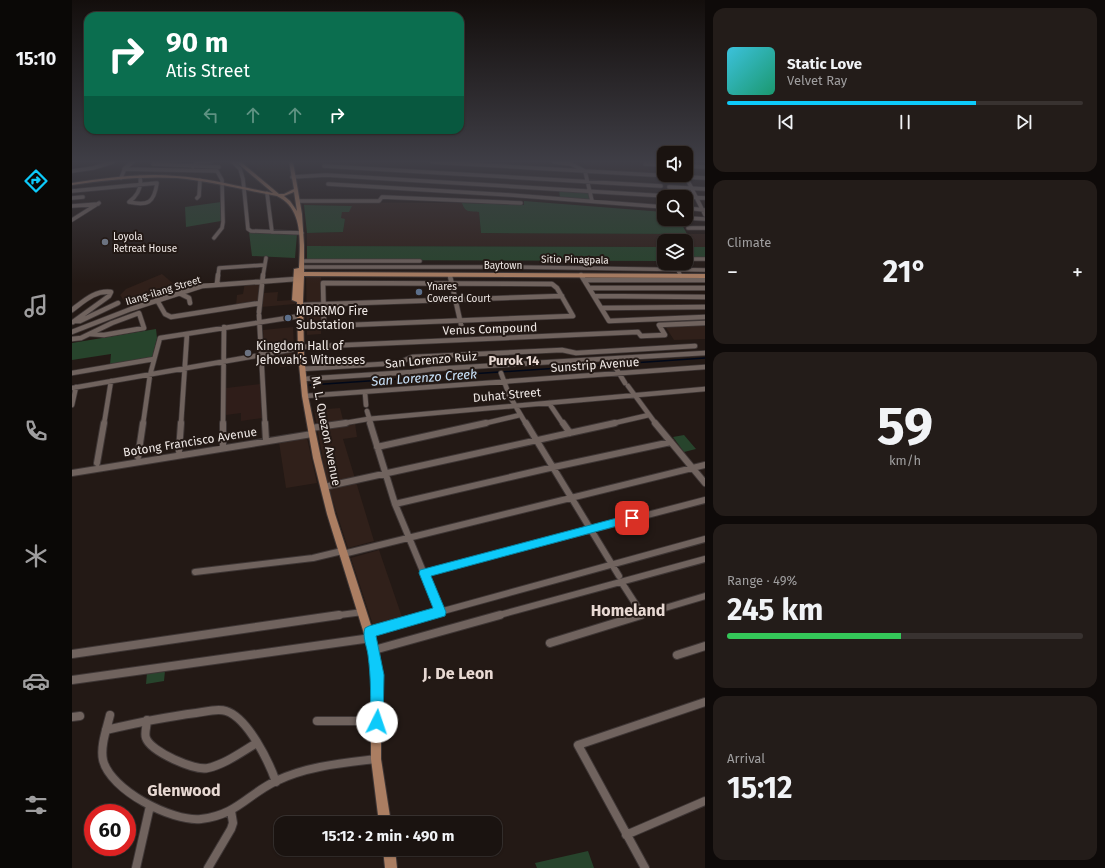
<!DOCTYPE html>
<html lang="en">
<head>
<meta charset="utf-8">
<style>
	:root { --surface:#1a1310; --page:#231c19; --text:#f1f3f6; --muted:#9f9e9f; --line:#383230; --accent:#0dcafa }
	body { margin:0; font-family:"Fira Sans",sans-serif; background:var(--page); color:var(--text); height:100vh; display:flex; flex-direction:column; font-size:15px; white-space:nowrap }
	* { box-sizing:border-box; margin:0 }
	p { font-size:13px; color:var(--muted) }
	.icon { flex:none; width:22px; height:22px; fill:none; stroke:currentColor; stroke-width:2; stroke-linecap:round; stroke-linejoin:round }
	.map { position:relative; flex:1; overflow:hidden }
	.details { display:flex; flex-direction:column; gap:8px; padding:8px; background:#0e0a09; width:400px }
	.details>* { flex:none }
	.top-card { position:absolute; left:12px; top:12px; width:380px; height:122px; border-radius:12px; box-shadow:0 1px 3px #0004,0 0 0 1px var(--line); background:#0b6e4f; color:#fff; overflow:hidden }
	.controls { position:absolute; left:585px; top:146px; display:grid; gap:8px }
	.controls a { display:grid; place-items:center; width:36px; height:36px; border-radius:8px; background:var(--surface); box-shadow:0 1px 3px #0004,0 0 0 1px var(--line); font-size:20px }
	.speed { position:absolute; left:12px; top:804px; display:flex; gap:8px; font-size:20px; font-weight:700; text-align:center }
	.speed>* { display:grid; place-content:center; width:52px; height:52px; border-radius:50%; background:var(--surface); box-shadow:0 1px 3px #0004,0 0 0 1px var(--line); line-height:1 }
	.speed .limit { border:6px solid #d22; background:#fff; color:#111 }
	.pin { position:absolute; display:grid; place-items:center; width:34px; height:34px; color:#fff; margin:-17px; border-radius:8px; box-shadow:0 2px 6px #0006 }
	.me { position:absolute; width:44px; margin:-22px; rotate:4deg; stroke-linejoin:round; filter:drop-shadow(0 0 3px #0008) }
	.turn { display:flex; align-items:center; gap:14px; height:84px; padding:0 16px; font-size:18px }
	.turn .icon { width:52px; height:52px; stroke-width:2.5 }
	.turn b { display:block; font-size:28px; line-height:34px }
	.lanes { display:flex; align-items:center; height:38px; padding:0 16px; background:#0003; justify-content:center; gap:20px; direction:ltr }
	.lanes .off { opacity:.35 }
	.big { font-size:30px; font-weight:700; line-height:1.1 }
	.details .widget { flex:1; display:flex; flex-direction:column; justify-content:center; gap:6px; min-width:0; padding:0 14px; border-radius:12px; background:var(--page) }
	.details .dial { align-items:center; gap:0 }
	.dial b { font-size:52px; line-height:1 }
	.song { display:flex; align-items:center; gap:12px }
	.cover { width:48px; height:48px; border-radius:6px; background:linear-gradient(135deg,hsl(190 70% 55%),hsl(160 70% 35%)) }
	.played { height:4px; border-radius:2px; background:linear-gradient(90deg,var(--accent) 70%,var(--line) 70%) }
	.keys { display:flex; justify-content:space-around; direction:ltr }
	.heat { display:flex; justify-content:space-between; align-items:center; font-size:22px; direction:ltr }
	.charge { height:6px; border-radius:3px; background:linear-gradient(90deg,#34c759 49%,var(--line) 0) }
	.trip { position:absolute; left:202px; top:816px; width:228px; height:40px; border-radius:12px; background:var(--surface); box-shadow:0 1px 3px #0004,0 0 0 1px var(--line); font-weight:700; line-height:40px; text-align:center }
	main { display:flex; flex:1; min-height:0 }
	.menu { display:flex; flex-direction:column; width:72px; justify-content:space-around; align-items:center; background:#0a0806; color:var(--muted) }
	.menu .icon { width:28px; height:28px }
	.menu .selected { color:var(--accent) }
	.menu b { font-size:18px; color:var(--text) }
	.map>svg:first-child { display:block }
	.built { fill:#30201a }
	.education { fill:#2f1d19 }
	.green { fill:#27442c }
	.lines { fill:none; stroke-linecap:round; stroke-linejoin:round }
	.stream { stroke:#000819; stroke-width:1.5 }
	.minor-far3-casing { stroke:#3e3635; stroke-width:5 }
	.minor-far2-casing { stroke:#3e3635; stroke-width:6 }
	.minor-far1-casing { stroke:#3e3635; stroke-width:8 }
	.minor-casing { stroke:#3e3635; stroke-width:10 }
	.major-casing { stroke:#3e3635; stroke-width:2 }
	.minor-far3 { stroke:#70635e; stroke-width:3.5 }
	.minor-far2 { stroke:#70635e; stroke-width:4.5 }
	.minor-far1 { stroke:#70635e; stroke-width:6 }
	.minor { stroke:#70635e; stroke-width:8 }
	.major { fill:#ab7e62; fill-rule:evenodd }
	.route { fill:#0dcafa; stroke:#0883a2 }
	.worship-dot { fill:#6b7280; stroke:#231915; stroke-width:1.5 }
	.service-dot { fill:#5c6f8a; stroke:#231915; stroke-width:1.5 }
	.labels { text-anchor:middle; stroke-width:4; stroke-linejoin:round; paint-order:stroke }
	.far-poi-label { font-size:10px; fill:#f0e9e6; stroke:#231915; text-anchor:start }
	.far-street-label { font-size:10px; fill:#f0e9e6; stroke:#231915 }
	.poi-label { font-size:12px; fill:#f0e9e6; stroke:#231915; text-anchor:start }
	.street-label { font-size:12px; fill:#f0e9e6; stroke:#231915 }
	.neighbourhood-label { font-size:13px; font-weight:bold; fill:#e8d9d3; stroke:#231915 }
	.water-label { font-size:13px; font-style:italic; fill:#c9e2fa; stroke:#231915 }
	.near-neighbourhood-label { font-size:16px; font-weight:bold; fill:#e8d9d3; stroke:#231915 }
</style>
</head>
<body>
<main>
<nav class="menu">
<b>15:10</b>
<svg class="icon selected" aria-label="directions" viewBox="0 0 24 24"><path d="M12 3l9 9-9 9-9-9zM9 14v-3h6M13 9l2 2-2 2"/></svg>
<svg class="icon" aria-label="music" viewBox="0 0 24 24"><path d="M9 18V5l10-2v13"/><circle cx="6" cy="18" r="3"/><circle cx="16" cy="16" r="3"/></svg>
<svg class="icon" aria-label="phone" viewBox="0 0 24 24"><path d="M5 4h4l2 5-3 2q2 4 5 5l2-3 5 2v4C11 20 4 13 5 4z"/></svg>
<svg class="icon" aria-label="climate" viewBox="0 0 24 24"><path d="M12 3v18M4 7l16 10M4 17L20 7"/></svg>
<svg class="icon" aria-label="car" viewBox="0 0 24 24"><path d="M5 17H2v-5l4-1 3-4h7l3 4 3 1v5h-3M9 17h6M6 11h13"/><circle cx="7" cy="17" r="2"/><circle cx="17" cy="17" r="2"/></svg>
<svg class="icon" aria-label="filters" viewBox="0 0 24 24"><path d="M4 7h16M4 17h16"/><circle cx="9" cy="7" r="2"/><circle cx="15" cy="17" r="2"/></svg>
</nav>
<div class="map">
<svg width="633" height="868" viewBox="0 0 633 868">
	<rect width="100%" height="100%" fill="#231915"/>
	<path class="built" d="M176,162H215L216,170H186Z
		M231,202L390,203L392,208L407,211L409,233L633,234V247H614V241H592V247L235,246V233L271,232L273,219H268L270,211L280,206L232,205Z
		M90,274L104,286L76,298L78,301L57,308L48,295L54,289Z
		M234,275H249V334L235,335Z
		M173,282H188L186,302L164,306L165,295L171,294Z
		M206,292L205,301L220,300L223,301V304L189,307L191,293Z
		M633,324V339L602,340L593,326Z
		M221,327L222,347L192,352L191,330Z
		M222,351L224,365L208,367V362L193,364V356Z
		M268,408L272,424L283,423L285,437L271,439L302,541L276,548L255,483L242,410Z
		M235,438L245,483L214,488L207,442Z
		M307,550L330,617L301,625L279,558Z"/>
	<path class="education" d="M512,162H571L580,174L515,170Z
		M188,384L190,418L169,421V413L154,415V388Z"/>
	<path class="green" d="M487,190L517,192L518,201L488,198Z
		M452,201L592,212V219H607L615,234L409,233L407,212C398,211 393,213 390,203L452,205Z
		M149,202V221L114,227L113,207Z
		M232,205L280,206L277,212H270L269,218L273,219L271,232L235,233Z
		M177,232L225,234L223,258L180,256Z
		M235,246L592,247V261L235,260Z
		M614,247H633V261H614Z
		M84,329L85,338L80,358L38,365L39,354L0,360V343Z
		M612,435L624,449L612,452L601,437Z
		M93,671L92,681L74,684L75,673Z
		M516,851L522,868H465L463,863Z"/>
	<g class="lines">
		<path class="stream" d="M238,385L633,358"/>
		<defs>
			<path id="minor-far3" d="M161,162L168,169L171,179L176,229L179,231L230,233
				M360,162L633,178
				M482,162L499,164L513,171L520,201
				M81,164L147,167
				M573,164L592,165
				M252,166L589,186
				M614,166L633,167
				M121,167L125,162H138
				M52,169L145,171
				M0,171L21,168L41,162
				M613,175L633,215
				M220,177L254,175L594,196
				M49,178L53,168L61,162
				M256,184L438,195L592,207
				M597,187L633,189
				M0,191L85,183C82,203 76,206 57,202
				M195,193L200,232
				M601,196L633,198
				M0,198L11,197
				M125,198L127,196L128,180
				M226,201H307L310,197L449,203
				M57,202C65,196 70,188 68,177
				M0,206L26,204
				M614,208L633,210
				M614,218L633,219
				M0,220L27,203
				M616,228H633
				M142,238L150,228L151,222L150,180L145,171
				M614,259H633
				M230,261H348
				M602,263L609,276
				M229,267H441L633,270
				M146,276L147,268L192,265
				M191,276L194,258"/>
			<path id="minor-far2" d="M509,275L537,321L633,317
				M378,276L390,329
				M512,280H633
				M251,283L480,284L485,288L501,316L252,326Z
				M145,284L146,275
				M517,288H633
				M107,293L117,298L118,303
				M522,296L633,297
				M85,300L93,314L99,317L188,303
				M228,305L490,296
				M530,308L633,307
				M0,310C12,301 23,290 39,292L37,296L1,322
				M187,312L191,275
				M187,315L193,424
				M3,321H8L46,303
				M0,332L59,309L130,286L224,279
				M0,339L9,338L40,323L67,313L72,328L32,335L18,334
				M229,347L566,332L569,336L593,335L587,325L633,323
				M542,365L553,383
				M230,369L326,363L340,357L490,350L504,353L623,346
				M0,373L82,359
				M429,373L436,392
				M231,379L340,372L361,369L633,353
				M556,386L584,424
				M0,388L229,348
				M293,393L294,405
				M437,395L454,424
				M233,396L633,367
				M477,403L491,424
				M0,405L4,387
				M295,411L299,424
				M32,424L39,381
				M71,424L78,375L88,338L228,316
				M109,424L115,334
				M151,424L152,327
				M267,424L296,419L633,389
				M410,424L448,415
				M538,424L577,415"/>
			<path id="minor-far1" d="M193,423L194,441
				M298,423L323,504L368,612
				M454,423L547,576
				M491,423L498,433
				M583,423L633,483
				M239,428L274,423
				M305,447L414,423
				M151,448V423
				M107,451L109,423
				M66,457L71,423
				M25,463L32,423
				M0,473L240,434
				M252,487L543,423
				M323,504L482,467L599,442
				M271,554L633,465
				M123,572L241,558L270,551
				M352,573L633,500
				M550,583L570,614
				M260,616L291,612
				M353,616L633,539
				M424,616L633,559
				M566,616L633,596"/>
			<path id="minor" d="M297,632L357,615
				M478,643L569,615
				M302,650L428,615
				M0,654L267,615
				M605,655L633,646
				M0,680L299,638
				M38,715C35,728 28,746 31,760C38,790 100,822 129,819C165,815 176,794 204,781C235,766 271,763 304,759
				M0,717L8,716
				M75,720C75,726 72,733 74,738C79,752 123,771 136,768C153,764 168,753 183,744
				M245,721H305
				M34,730C64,723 93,717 124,713C133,712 145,708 154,711C176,718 197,762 204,782
				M554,835L633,801
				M64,868L78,806
				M136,868L159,829L161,823L159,811
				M573,868L506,745L633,702"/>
			<path id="major" d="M164,162H169L207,194H212L222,189L217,162H221L230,214L232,245V272L633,274V278L232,276L231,301L232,354L236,396L249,458L263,514L307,650L310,675L311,703L309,731V759L319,823H307L299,759V731L301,703L300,675L297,650L255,514L241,458L230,396L226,354L225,302L220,300L222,269L227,268C228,243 232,209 205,196C172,190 138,181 105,178C70,176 34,180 0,185V183C34,178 69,173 104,176C136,178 168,187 201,193ZM222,192L225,211L218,201L212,196Z
				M311,849H323L325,868H313Z"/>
		</defs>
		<use href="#minor-far3" class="minor-far3-casing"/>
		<use href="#minor-far2" class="minor-far2-casing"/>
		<use href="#minor-far1" class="minor-far1-casing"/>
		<use href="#minor" class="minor-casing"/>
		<use href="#major" class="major-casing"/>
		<use href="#minor-far3" class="minor-far3"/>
		<use href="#minor-far2" class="minor-far2"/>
		<use href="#minor-far1" class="minor-far1"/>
		<use href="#minor" class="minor"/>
		<use href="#major" class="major"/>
	</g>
	<linearGradient id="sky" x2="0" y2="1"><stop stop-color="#130e0c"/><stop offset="0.57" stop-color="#3f3e46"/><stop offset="1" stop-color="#3f3e46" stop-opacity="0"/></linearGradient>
	<rect width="633" height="284" fill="url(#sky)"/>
	<path class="route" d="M560,514L564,515L566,518L564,521L560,522L359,576L374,612L373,616L304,636L312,675L311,722L309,726L305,728L300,726L298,722C299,699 299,678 296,655C295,647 290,636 293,628L297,626L361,608L347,573L348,570Z"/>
	<g class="worship-dot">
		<circle cx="33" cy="242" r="4"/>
		<circle cx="176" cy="353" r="4"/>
	</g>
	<g class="service-dot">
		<circle cx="347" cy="292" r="4"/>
		<circle cx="216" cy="318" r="4"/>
	</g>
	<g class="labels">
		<g class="far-poi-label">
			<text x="41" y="240">Loyola<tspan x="41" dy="12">Retreat House</tspan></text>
			<text x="355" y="290">Ynares<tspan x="355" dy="12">Covered Court</tspan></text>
		</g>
		<g class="far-street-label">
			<text transform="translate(503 259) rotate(1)" y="4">Sitio Pinagpala</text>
			<text x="431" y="269">Baytown</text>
			<text transform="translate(91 290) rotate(-17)" y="4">Ilang-ilang Street</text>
		</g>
		<g class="poi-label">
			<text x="224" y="315">MDRRMO Fire<tspan x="224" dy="14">Substation</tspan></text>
			<text x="184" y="350">Kingdom Hall of<tspan x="184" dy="14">Jehovah's Witnesses</tspan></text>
		</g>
		<g class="street-label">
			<text transform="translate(418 329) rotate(-2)" y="4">Venus Compound</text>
			<text transform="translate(359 360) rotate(-5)" y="4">San Lorenzo Ruiz</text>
			<text transform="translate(523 365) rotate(-4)" y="4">Sunstrip Avenue</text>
			<text transform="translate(435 395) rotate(-5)" y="4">Duhat Street</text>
			<text transform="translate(254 431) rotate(79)" y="4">M. L. Quezon Avenue</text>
			<text transform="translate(118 442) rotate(-9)" y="4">Botong Francisco Avenue</text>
		</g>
		<g class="neighbourhood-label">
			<text x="442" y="365">Purok 14</text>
		</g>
		<g class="water-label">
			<text transform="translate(352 377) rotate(-4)" y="5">San Lorenzo Creek</text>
		</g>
		<g class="near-neighbourhood-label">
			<text x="556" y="616">Homeland</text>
			<text x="386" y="679">J. De Leon</text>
			<text x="112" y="796">Glenwood</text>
		</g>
	</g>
</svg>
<div class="controls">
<a><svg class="icon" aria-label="sound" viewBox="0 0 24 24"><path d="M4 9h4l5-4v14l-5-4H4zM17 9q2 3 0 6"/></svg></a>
<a><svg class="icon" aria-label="search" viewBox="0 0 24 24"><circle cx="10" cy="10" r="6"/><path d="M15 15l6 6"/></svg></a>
<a><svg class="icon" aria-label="layers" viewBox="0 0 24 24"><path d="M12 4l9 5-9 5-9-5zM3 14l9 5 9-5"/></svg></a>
</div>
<div class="speed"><div class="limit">60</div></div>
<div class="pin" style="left:560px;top:518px;background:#d93025"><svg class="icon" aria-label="arrive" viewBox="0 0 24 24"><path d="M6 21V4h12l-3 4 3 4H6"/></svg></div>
<svg class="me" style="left:305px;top:722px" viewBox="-20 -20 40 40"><circle r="19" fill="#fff"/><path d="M0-13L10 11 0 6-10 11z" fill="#0dcafa"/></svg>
<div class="trip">15:12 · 2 min · 490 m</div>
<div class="top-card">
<div class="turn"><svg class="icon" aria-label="right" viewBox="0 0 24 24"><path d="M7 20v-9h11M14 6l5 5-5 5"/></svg><div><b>90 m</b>Atis Street</div></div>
<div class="lanes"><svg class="icon off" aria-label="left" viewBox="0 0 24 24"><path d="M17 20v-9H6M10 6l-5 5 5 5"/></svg><svg class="icon off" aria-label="ahead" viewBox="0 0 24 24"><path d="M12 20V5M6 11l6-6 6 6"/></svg><svg class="icon off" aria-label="ahead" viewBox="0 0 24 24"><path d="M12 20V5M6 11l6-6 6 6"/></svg><svg class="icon" aria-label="right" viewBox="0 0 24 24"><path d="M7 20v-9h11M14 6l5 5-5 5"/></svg></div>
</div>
</div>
<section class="details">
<div class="widget">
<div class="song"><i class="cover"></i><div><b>Static Love</b><p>Velvet Ray</p></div></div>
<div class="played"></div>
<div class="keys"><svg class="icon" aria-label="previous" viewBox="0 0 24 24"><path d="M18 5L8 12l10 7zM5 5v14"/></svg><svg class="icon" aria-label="pause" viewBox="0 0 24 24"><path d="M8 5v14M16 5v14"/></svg><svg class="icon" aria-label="next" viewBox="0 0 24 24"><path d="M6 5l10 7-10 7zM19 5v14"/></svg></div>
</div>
<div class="widget"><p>Climate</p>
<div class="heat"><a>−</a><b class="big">21°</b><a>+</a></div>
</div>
<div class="widget dial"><b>59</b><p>km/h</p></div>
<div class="widget"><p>Range · 49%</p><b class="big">245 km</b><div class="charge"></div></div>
<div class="widget"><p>Arrival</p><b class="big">15:12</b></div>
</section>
</main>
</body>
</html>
